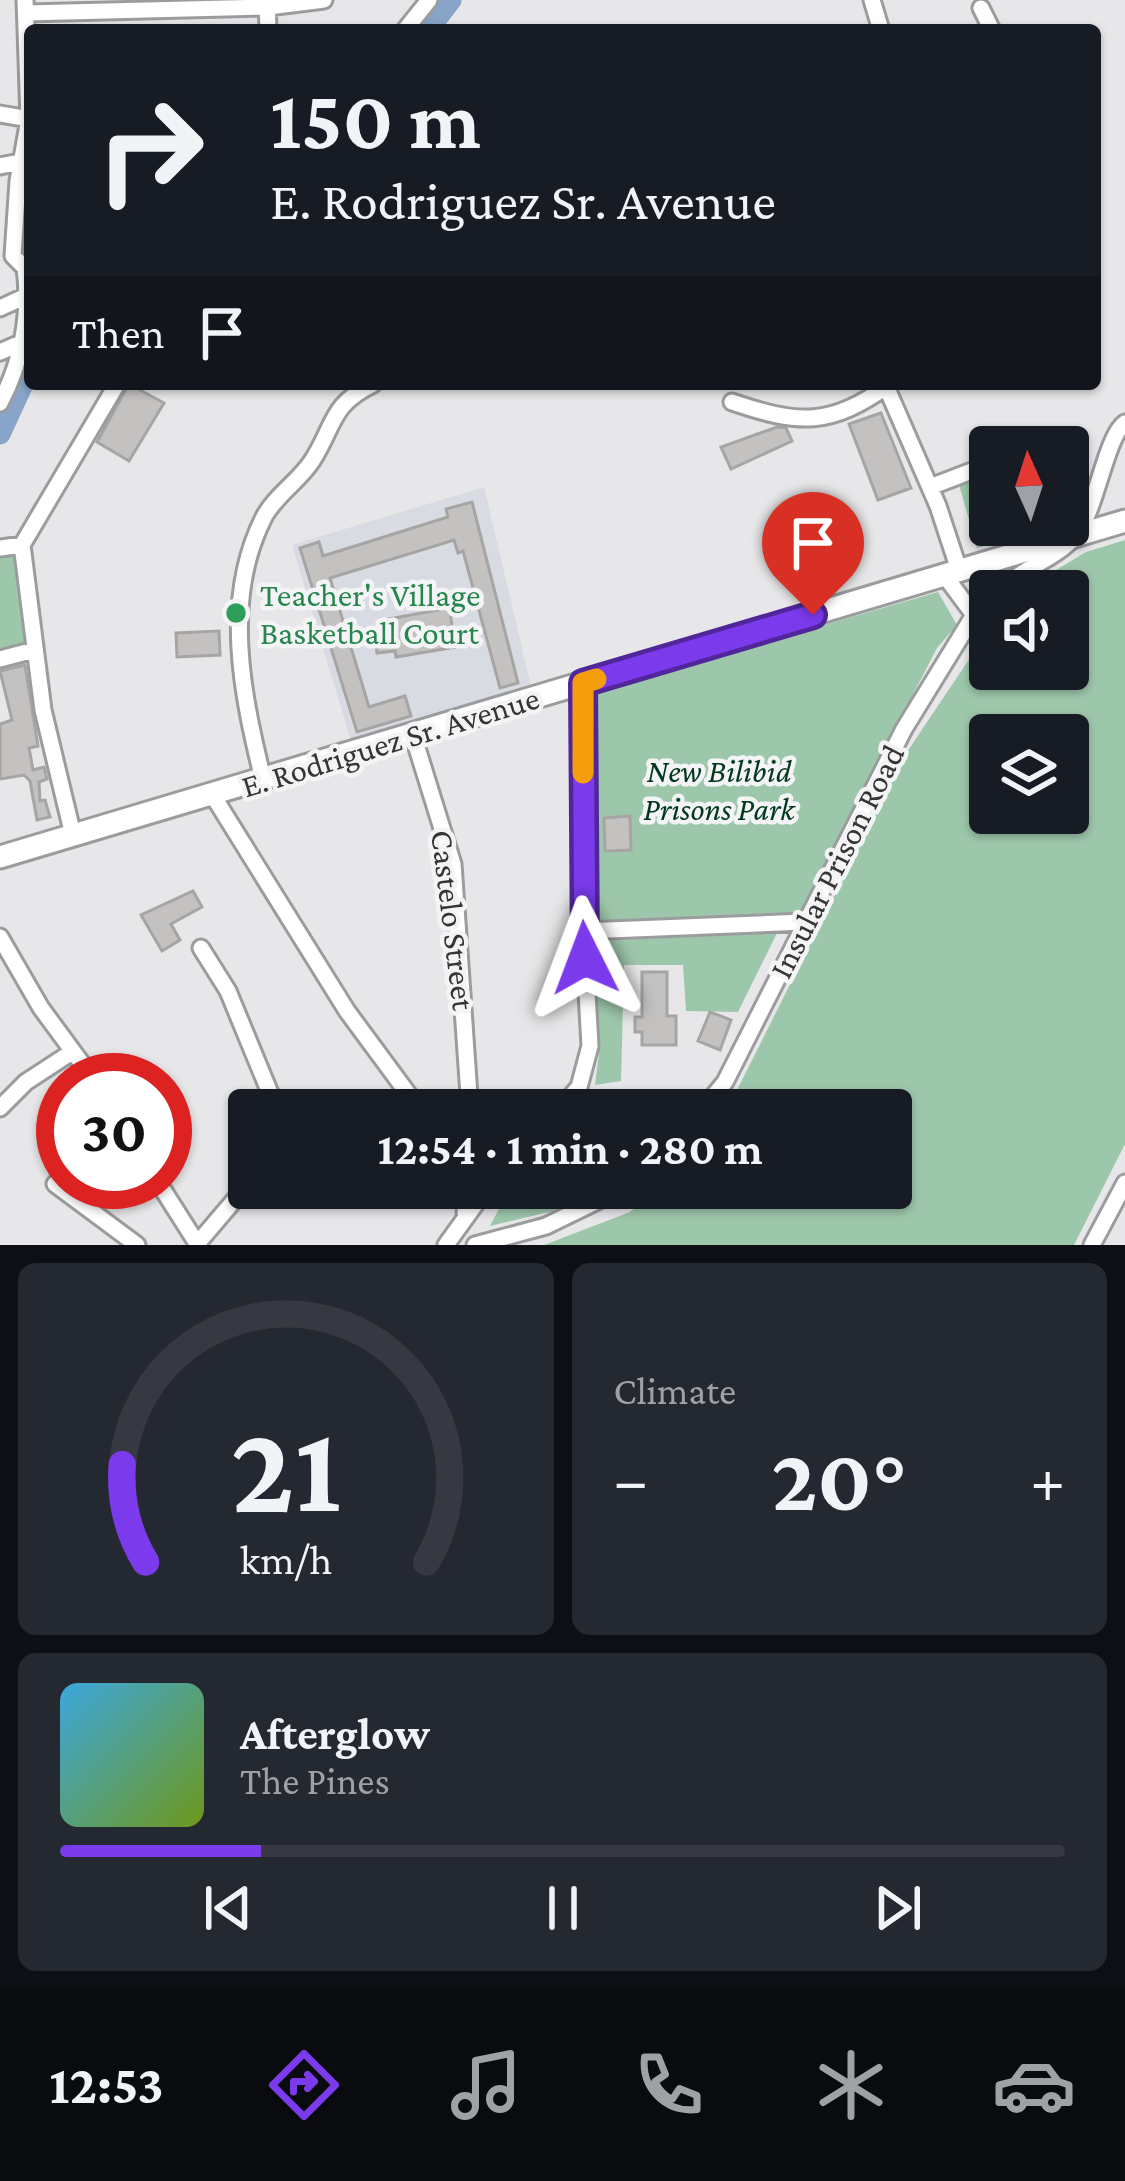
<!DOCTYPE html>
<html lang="en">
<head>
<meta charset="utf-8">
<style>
	:root { --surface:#171b24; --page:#242831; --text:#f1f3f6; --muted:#9ea1a6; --line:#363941; --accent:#7c3aed }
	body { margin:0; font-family:"Crimson Pro",serif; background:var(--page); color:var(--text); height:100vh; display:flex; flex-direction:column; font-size:45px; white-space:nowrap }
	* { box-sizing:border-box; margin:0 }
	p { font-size:39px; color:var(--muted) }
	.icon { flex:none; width:66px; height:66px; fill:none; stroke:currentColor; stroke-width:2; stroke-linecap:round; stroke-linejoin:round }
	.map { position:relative; height:1245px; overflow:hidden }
	.details { display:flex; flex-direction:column; gap:18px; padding:18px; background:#0d0f14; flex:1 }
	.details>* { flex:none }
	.guide { position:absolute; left:24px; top:24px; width:1077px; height:366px; border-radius:12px; box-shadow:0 3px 9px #0004; background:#171b24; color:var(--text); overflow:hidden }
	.needle { width:78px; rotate:357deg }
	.buttons { position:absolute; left:969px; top:426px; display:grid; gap:24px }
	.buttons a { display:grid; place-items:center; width:120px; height:120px; border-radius:12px; background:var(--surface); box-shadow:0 3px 9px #0004; font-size:60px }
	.speed { position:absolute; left:36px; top:1053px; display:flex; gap:24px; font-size:60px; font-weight:700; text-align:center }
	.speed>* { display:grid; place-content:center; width:156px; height:156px; border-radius:50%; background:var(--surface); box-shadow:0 3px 9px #0004; line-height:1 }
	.speed .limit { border:18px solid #d22; background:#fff; color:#111 }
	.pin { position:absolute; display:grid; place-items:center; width:102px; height:102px; color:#fff; margin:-123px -51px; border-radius:50% 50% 50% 0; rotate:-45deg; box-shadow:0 0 12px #0007 }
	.pin .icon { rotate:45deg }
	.me { position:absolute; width:132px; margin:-66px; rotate:357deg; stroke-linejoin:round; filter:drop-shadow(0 0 9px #0008) }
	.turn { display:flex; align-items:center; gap:42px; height:252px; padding:0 48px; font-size:54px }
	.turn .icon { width:156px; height:156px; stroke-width:2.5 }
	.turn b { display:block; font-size:84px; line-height:102px }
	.then { display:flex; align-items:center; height:114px; padding:0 48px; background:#0003; gap:24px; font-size:45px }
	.big { font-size:90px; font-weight:700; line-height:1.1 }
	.details .card { flex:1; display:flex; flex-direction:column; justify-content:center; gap:18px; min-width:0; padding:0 42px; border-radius:18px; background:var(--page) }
	.details .dial { align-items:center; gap:0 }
	.dial svg { height:312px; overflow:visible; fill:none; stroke:var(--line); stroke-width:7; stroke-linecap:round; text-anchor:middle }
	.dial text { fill:var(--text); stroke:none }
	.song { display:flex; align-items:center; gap:36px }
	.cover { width:144px; height:144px; border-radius:18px; background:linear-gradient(135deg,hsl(200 70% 55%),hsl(80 70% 35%)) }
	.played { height:12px; border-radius:6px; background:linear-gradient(90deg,var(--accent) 20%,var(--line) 20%) }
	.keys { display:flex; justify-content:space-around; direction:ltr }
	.heat { display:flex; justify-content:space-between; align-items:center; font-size:66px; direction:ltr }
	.details .tiles { flex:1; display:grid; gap:18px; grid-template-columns:1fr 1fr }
	.card:last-child { grid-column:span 2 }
	.trip { position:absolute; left:228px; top:1089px; width:684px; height:120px; border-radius:12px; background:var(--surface); box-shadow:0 3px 9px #0004; font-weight:700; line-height:120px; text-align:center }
	.dock { display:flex; height:192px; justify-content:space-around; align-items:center; background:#090b0e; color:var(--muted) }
	.dock .icon { width:84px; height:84px }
	.dock .on { color:var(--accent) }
	.dock b { font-size:54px; color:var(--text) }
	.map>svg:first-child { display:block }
	.built { fill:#d9dbe3 }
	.green { fill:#9dc7ab; fill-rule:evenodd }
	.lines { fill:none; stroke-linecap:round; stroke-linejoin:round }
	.river { stroke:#88a5c9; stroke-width:21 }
	.building { fill:#c4c2c1; stroke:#a7a5a4; stroke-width:3 }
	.street-casing { stroke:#9b9c9d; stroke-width:21 }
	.secondary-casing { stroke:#9b9c9d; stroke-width:27 }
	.street { stroke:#fff; stroke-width:15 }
	.secondary { stroke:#fff; stroke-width:21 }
	.route-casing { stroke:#51269a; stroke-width:30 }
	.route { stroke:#7c3aed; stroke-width:21 }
	.slow { stroke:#f59e0b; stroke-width:21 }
	.leisure-dot { fill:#2e9e5b; stroke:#f4f4f6; stroke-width:4.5 }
	.labels { text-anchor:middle; stroke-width:9; stroke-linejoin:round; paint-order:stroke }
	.leisure-label { font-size:33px; fill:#27864d; stroke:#f4f4f6; text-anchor:start }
	.street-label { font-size:33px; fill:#353535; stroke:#f4f4f6 }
	.park-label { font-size:33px; font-style:italic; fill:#00381d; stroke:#f4f4f6 }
</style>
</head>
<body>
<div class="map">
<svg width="1125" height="1245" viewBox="0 0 1125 1245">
	<rect width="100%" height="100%" fill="#e7e7e9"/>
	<path class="built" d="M484,487L531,686L351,741L292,545Z"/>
	<path class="green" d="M990,472V525H1038L1040,530L977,548L958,481Z
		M1125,540V1144L1074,1245H544L630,1212L658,1188H891V1110H727L905,755L990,628V669H1068V591H1021L1086,552ZM1068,735V813H990V735Z
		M14,550L26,648L0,653V553Z
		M938,592L957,625L937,648L799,915L590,922V693Z
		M777,933L738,1012L686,1011L683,965H624L621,1081L595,1085L599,1053L593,941Z
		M510,1188H587L553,1211L490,1226Z"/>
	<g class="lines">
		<path class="river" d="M428,30L451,0
			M0,434L30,369"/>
	</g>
	<path class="building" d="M129,384L164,403L129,461L97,442Z
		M881,413L911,488L878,500L849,424Z
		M777,427L786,428L792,441L731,469L721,447Z
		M472,502L518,683L500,688L463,551L458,553L454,540L330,578L369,707L405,696L411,716L357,732L300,548L319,542L323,556L448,517L446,509Z
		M449,608L456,647L396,657L395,651L377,653L374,630L391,628L389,619Z
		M219,631L220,655L177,657L176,633Z
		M25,665L38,746L29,748L33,770L44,767L47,779L39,782L40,801L45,800L50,817L37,820L30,781L24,775L0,779V724L12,720L0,671Z
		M630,816L631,850L605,851L604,818Z
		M193,891L202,907L171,924L180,940L162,951L141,915Z
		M642,972H667V1016H676V1045H642V1032H635V1017H642Z
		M710,1012L731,1020L720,1050L698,1041Z"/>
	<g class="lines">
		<defs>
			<path id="street" d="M267,0L268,30
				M872,0L881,30
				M981,8L992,30
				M26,13L268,7L324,0
				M405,30L429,0
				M0,114L29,119
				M0,166L20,162
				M0,308L26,296
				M0,352L23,342
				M885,384L938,506L959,570
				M732,402C800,425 830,427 890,384
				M0,403C22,362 31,314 25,268L13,256L18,181L29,119L25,0
				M930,487L990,464
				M0,548L22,545
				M945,576L974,615
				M998,591C1020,569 1057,559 1076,535C1096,511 1106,436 1125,423
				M0,659L34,650
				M413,735L453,864L470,1110
				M263,779C242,694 222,599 264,517C275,496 299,481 312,461C335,425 330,405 373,384
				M212,794L347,1011L420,1110
				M73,835L43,710L22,545L117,384
				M584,931L804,922
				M0,937L41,1008L94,1080
				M201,948L228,991L277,1110
				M0,1108L26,1082L72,1052
				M359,1110L411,1099
				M559,1110L579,1087L590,1046L581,885L583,683
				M702,1110L725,1082L904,729L974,615L990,599
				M158,1182L198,1245
				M55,1184L137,1245
				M465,1213L467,1188
				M197,1244L249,1183
				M446,1245L487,1188
				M475,1245L546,1226L624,1188
				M1092,1245L1125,1183"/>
			<path id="secondary" d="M0,857L1125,521"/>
		</defs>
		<use href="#street" class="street-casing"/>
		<use href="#secondary" class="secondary-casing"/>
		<use href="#street" class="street"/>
		<use href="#secondary" class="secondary"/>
	</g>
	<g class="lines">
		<defs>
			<path id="route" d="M585,958L583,683L813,615"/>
		</defs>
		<use href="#route" class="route-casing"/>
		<use href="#route" class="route"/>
		<path class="slow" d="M583,773V683L596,679"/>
	</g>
	<circle class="leisure-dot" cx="236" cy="613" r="12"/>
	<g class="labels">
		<g class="leisure-label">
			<text x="260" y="606">Teacher's Village<tspan x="260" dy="38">Basketball Court</tspan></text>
		</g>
		<g class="street-label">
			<text transform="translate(390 741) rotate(-17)" y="12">E. Rodriguez Sr. Avenue</text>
			<text transform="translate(836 861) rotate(-63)" y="12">Insular Prison Road</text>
			<text transform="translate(454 920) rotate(83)" y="12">Castelo Street</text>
		</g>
		<g class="park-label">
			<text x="719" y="782">New Bilibid<tspan x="719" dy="38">Prisons Park</tspan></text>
		</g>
	</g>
</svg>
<div class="buttons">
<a><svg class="needle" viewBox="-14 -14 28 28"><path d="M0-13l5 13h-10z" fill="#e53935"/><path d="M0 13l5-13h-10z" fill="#9ea1a6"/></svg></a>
<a><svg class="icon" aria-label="sound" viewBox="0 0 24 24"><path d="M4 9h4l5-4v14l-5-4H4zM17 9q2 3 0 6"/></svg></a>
<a><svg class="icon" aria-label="layers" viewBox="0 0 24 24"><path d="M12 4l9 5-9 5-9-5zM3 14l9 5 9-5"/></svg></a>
</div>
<div class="speed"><div class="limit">30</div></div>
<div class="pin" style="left:813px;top:615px;background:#d93025"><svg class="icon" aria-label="arrive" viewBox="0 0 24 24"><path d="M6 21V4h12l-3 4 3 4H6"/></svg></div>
<svg class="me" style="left:585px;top:958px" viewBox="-20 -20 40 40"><path d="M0-17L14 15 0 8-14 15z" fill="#7c3aed" stroke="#fff" stroke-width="4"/></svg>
<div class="trip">12:54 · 1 min · 280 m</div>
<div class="guide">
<div class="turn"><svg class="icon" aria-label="right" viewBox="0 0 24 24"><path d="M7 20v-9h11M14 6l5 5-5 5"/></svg><div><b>150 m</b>E. Rodriguez Sr. Avenue</div></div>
<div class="then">Then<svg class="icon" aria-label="arrive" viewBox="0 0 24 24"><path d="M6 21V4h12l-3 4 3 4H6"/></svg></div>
</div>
</div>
<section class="details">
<div class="tiles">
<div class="card dial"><svg viewBox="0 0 100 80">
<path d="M14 69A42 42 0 1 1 86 69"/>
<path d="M14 69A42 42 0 0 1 8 44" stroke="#7c3aed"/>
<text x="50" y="56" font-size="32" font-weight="700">21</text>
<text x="50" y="72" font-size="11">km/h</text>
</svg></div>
<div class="card"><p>Climate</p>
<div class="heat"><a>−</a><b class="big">20°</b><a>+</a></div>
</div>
<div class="card">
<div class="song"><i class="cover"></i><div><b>Afterglow</b><p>The Pines</p></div></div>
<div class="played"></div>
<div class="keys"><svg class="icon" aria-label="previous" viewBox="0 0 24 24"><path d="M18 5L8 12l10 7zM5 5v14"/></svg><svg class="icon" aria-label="pause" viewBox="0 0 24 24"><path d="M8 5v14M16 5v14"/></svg><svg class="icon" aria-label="next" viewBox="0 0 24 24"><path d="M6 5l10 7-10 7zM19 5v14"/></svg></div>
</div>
</div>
</section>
<nav class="dock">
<b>12:53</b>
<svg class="icon on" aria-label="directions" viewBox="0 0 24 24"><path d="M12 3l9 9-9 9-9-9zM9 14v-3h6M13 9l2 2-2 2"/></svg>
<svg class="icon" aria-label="music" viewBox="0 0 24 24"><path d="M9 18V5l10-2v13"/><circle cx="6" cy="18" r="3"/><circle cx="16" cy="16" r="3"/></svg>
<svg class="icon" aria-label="phone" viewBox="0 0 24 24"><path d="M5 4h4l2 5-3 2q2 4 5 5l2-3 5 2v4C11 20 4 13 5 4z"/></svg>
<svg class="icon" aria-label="climate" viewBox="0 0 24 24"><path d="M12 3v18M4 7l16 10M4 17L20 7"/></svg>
<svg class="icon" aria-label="car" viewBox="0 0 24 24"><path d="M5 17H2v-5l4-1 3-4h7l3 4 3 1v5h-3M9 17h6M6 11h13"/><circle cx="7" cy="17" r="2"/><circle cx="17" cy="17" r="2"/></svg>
</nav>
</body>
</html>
